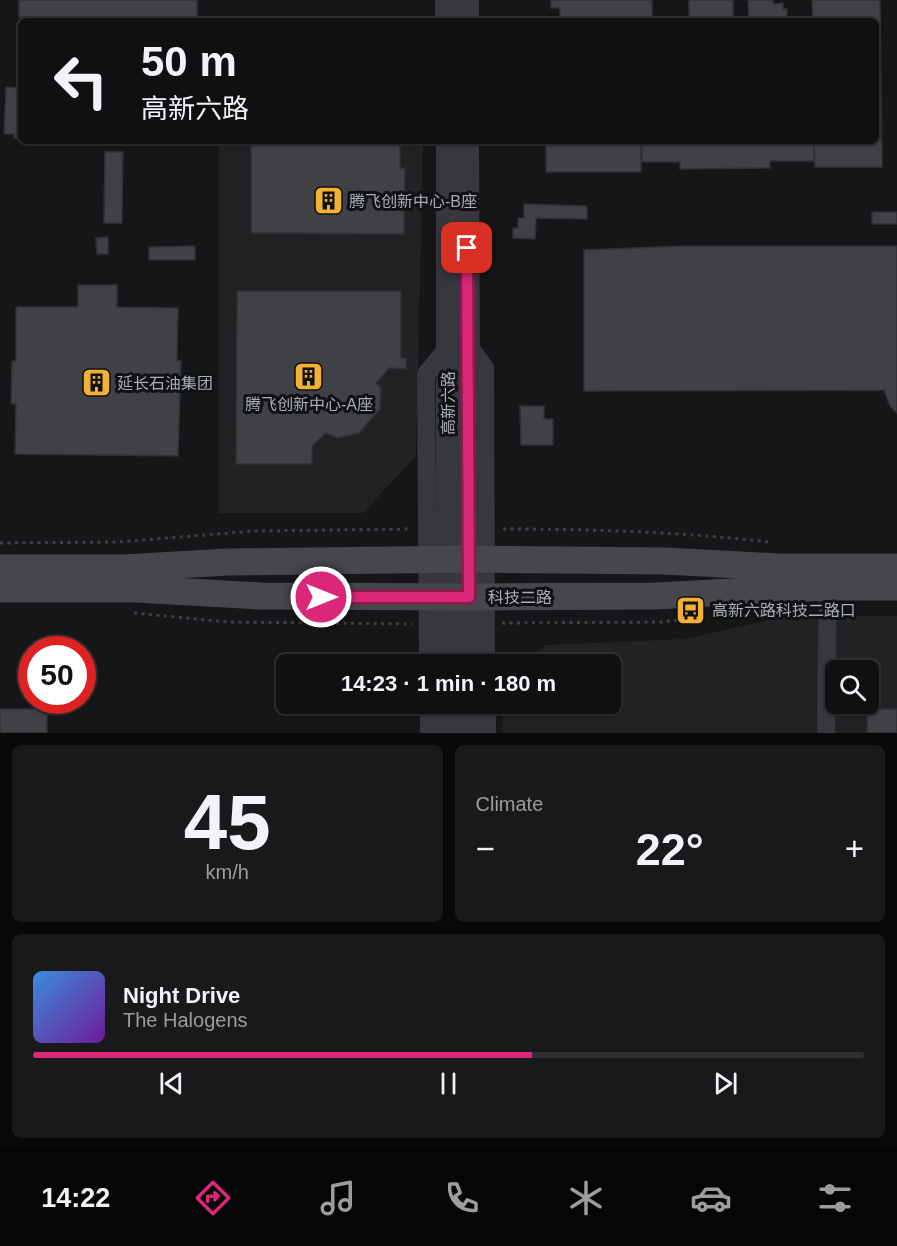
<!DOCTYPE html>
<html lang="en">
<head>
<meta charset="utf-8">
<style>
	:root { --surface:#101012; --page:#19191b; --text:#f1f3f6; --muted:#9c9d9f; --line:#303032; --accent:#db2777 }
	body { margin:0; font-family:Arial,"Noto Sans SC",sans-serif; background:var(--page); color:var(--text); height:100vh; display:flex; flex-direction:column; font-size:22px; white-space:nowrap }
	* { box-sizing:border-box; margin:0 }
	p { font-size:20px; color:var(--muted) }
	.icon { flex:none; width:33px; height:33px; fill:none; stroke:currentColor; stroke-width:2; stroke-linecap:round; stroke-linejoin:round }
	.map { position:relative; height:733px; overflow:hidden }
	.side { display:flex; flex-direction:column; gap:12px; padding:12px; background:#09090a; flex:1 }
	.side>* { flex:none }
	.banner { position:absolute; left:18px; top:18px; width:861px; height:126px; border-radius:9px; box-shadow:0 2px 4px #0004,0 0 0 2px var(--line); background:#101012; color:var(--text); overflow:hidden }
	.buttons { position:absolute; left:825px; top:660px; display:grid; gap:12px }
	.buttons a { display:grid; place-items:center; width:54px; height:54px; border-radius:9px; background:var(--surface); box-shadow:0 2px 4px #0004,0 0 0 2px var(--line); font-size:30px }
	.speed { position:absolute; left:18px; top:636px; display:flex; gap:12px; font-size:30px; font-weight:700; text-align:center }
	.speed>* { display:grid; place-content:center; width:78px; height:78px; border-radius:50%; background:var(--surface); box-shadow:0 2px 4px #0004,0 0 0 2px var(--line); line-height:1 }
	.speed .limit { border:9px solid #d22; background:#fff; color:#111 }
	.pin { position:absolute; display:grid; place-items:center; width:51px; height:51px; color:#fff; margin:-26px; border-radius:12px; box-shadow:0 3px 9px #0006 }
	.me { position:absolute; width:66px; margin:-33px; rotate:90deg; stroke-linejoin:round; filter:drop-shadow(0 0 4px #0008) }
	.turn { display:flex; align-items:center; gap:21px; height:126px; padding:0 24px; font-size:27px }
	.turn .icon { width:78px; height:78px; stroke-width:2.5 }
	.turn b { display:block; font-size:42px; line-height:51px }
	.big { font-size:45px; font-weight:700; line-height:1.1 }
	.side .card { flex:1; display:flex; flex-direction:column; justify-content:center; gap:9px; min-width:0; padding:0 21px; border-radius:9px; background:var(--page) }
	.side .dial { align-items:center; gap:0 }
	.dial b { font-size:78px; line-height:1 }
	.song { display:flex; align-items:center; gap:18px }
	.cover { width:72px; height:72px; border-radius:9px; background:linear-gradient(135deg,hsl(210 70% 55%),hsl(280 70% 35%)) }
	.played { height:6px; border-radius:3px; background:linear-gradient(90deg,var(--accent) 60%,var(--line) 60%) }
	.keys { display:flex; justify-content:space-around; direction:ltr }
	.heat { display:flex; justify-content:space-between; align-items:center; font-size:33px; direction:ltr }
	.side .tiles { flex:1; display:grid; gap:12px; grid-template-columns:1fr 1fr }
	.card:last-child { grid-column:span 2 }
	.trip { position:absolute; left:276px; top:654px; width:345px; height:60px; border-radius:9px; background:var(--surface); box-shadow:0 2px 4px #0004,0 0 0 2px var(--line); font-weight:700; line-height:60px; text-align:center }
	.tab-bar { display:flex; height:96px; justify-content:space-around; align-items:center; background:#060607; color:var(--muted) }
	.tab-bar .icon { width:42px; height:42px }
	.tab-bar .on { color:var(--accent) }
	.tab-bar b { font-size:27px; color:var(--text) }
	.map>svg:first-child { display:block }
	.built { fill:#222225; fill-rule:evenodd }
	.building { fill:#404145; stroke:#303034; stroke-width:1.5 }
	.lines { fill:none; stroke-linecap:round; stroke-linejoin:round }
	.path { stroke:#3d3f44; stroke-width:3; stroke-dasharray:3 4.5; stroke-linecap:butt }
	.minor { stroke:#37383d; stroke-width:18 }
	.tertiary { stroke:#37383d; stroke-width:24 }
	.secondary { stroke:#45474d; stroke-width:27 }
	.route-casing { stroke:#8e194d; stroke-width:15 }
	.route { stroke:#db2777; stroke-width:10 }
	.labels { text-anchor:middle; stroke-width:6; stroke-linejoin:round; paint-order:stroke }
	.poi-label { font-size:16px; fill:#a8adb8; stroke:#111113; text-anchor:start }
	.street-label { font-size:16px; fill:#a8adb8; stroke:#111113 }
</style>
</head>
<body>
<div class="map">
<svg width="897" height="733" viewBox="0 0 897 733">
	<rect width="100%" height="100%" fill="#161618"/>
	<path class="built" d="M219,141H423L416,456L363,513H219Z
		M792,615L897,616V733H502L504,704H610V664H526L545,645L685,639ZM836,670H868V704H836Z"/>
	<path class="building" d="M19,0H197V18L19,17Z
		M551,0H652V21L560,20V8H551Z
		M689,0H733V21H689Z
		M748,0H773V4L783,3V9H787V21H749Z
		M812,0H880L882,167H815L814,141H876V21H813Z
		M6,87L21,88V138H14V134H4Z
		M251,141H400V168H405L404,234L251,233Z
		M546,141H641V172H546Z
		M642,141H814V161H770V168L680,169V162H642Z
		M105,152H123L122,223H104Z
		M524,204L587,206V219L536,218L535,239L513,238V228H518V218H524Z
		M872,212H897V224H872Z
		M108,237V254H97L96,238Z
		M195,246V260H149V247Z
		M685,246H897V413L890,406L884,390L584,391V250Z
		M78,285H117V307L178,308L177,361H181L178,456L15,454L16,404H11L12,361H16V307H78Z
		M237,291H401V358H406V369L389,368L376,383L381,388L380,409L359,433L337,438L326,433L312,446V464H236Z
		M520,406H544V419H553V445H521Z
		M0,709H47V733H0Z
		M867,709H897V733H867Z"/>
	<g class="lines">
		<path class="path" d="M503,529C592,529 681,532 769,542
			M0,543L118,542L254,531L410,529
			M134,613L228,622L412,624
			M502,623L662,622L693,618"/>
		<path class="minor" d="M467,343L485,368L486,664
			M428,664L426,374L448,347
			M429,704V733
			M487,704V733
			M826,733L828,576"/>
		<path class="tertiary" d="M447,0V21
			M467,0V21
			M448,141V664
			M467,141L469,664
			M448,733V704
			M468,733V704"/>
		<path class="secondary" d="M0,568H123L228,562L469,559L665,561L780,567H897
			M0,589H136L261,596L469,597L656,596L828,587H897"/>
	</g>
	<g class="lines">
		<defs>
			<path id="route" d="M321,597H469L467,248"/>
		</defs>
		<use href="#route" class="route-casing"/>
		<use href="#route" class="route"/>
	</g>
	<defs>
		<symbol id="building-square" viewBox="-11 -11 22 22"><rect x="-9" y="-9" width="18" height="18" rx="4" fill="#f2b134" stroke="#111113"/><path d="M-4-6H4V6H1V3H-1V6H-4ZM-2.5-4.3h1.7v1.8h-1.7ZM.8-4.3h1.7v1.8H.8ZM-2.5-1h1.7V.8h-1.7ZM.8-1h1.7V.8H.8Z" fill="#111"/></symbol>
		<symbol id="bus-square" viewBox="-11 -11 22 22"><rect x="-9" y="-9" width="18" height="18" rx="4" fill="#f2b134" stroke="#111113"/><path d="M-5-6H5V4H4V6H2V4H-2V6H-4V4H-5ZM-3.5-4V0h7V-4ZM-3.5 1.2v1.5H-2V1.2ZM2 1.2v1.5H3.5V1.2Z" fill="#111"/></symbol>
	</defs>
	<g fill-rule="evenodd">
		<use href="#building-square" x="312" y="184" width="33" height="33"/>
		<use href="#building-square" x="292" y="360" width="33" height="33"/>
		<use href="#building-square" x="80" y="366" width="33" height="33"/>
		<use href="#bus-square" x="674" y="594" width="33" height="33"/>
	</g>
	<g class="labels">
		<g class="poi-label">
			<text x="349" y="207">腾飞创新中心-B座</text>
			<text x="117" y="389">延长石油集团</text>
			<text x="309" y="410" text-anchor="middle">腾飞创新中心-A座</text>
			<text x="712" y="616">高新六路科技二路口</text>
		</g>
		<g class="street-label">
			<text transform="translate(448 403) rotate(-90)" y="6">高新六路</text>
			<text x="520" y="603">科技二路</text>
		</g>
	</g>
</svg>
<div class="buttons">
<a><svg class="icon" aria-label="search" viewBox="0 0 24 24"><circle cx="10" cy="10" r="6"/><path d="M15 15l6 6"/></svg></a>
</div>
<div class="speed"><div class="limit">50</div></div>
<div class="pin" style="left:467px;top:248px;background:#d93025"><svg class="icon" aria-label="arrive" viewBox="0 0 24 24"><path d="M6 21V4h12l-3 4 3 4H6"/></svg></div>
<svg class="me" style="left:321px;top:597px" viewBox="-20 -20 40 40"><circle r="17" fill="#db2777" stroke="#fff" stroke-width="3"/><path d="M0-11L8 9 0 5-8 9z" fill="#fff"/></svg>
<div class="trip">14:23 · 1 min · 180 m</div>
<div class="banner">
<div class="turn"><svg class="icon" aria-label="left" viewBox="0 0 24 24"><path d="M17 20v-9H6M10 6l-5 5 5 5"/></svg><div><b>50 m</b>高新六路</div></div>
</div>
</div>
<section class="side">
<div class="tiles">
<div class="card dial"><b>45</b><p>km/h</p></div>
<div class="card"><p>Climate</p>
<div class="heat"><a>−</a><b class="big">22°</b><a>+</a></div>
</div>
<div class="card">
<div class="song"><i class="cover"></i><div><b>Night Drive</b><p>The Halogens</p></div></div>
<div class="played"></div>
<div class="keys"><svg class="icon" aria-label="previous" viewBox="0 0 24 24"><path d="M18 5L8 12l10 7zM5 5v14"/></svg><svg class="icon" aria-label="pause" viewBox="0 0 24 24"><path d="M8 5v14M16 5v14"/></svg><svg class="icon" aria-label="next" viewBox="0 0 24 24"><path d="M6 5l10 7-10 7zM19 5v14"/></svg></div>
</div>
</div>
</section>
<nav class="tab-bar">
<b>14:22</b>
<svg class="icon on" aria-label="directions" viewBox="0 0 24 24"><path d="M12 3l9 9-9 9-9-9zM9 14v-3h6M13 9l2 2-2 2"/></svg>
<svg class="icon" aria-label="music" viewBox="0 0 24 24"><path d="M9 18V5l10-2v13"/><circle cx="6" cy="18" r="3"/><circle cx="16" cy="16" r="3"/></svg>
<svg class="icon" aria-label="phone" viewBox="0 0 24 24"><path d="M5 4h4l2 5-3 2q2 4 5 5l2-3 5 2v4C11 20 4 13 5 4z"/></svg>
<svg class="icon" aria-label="climate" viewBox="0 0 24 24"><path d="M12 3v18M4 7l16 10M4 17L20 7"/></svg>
<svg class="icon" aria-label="car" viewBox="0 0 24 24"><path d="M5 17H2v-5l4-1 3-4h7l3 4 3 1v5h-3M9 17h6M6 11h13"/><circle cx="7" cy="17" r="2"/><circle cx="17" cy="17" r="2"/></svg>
<svg class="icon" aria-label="filters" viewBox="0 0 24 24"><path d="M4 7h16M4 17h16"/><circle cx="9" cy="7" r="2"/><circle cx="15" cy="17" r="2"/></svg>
</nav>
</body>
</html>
